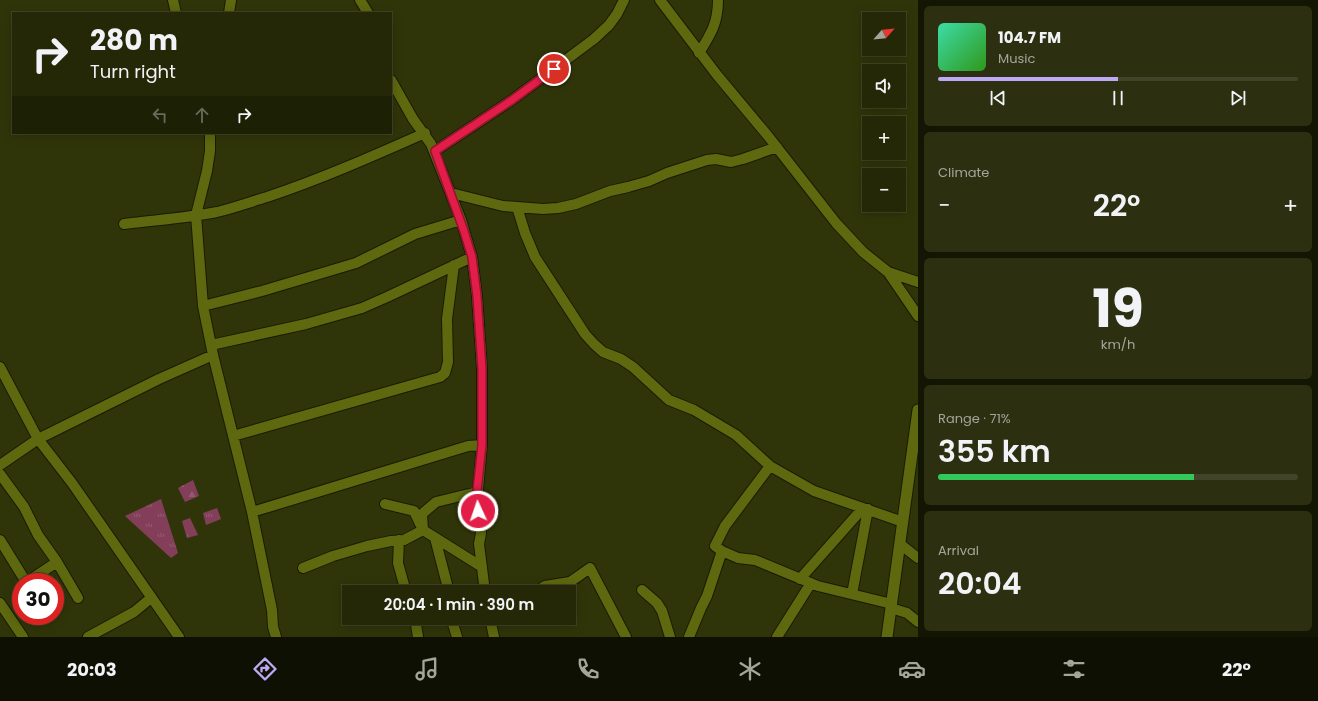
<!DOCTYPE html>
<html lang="en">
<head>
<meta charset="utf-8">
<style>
	:root { --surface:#242807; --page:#2c3011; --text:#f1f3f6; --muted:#a3a69b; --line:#414428; --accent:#bea9f5 }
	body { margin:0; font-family:Poppins,sans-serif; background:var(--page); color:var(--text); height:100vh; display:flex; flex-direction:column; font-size:15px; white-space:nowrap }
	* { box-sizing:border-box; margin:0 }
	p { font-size:13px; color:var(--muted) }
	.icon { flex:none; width:22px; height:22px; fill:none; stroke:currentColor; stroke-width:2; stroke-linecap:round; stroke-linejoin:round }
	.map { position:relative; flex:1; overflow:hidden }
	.details { display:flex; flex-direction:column; gap:6px; padding:6px; background:#141604; width:400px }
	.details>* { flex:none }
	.hud { position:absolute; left:12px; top:12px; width:380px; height:122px; border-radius:0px; box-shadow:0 2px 10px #0003,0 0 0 1px var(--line); background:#242807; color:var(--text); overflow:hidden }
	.needle { width:26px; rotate:63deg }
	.tools { position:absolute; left:862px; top:12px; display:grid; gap:8px }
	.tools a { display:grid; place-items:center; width:44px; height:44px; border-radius:0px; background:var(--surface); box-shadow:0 2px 10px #0003,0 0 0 1px var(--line); font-size:20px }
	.speed { position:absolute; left:12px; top:573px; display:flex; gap:8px; font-size:20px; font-weight:700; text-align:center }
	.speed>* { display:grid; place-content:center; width:52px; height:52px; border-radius:50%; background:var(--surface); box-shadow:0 2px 10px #0003,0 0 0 1px var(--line); line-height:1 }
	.speed .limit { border:6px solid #d22; background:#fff; color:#111 }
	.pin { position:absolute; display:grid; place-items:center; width:34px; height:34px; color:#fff; margin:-17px; border:2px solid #fff; border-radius:50%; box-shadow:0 1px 4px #0007 }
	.me { position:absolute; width:44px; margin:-22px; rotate:357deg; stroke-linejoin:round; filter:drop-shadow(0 0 3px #0008) }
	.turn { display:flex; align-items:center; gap:14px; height:84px; padding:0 12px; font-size:18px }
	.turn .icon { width:52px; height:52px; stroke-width:2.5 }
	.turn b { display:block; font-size:28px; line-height:34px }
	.lanes { display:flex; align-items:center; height:38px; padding:0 12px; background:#0003; justify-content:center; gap:20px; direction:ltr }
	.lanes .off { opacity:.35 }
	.big { font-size:30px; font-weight:600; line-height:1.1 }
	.details .tile { flex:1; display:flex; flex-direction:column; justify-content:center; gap:6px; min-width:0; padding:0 14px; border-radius:6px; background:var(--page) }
	.details .dial { align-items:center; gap:0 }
	.dial b { font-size:52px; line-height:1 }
	.song { display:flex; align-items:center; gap:12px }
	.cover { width:48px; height:48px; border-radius:6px; background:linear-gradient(135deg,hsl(160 70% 55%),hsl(110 70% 35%)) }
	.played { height:4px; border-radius:2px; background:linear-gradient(90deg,var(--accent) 50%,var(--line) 50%) }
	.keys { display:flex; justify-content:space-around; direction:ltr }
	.heat { display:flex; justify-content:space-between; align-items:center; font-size:22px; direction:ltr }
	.charge { height:6px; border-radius:3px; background:linear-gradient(90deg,#34c759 71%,var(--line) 0) }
	.trip { position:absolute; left:342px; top:585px; width:234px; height:40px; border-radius:0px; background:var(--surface); box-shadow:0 2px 10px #0003,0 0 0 1px var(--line); font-weight:600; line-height:40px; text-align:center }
	.tab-bar { display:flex; height:64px; justify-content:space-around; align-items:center; background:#0e1003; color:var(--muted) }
	.tab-bar .icon { width:28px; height:28px }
	.tab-bar .selected { color:var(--accent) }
	.tab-bar b { font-size:18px; color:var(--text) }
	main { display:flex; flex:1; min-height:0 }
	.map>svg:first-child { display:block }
	.grass { fill:url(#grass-tufts) }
	.forest { fill:url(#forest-firs) }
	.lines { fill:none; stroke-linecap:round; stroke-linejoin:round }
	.minor-casing { stroke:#181c03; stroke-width:12 }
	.tertiary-casing { stroke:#181c03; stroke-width:13 }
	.minor { stroke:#5d680f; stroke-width:10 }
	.tertiary { stroke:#5d680f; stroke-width:11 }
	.route-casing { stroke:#92132f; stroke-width:10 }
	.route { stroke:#e11d48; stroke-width:7 }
</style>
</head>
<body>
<main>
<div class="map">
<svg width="918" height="637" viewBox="0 0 918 637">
	<defs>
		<pattern id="grass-tufts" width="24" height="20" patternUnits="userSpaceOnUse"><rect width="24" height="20" fill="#833f5a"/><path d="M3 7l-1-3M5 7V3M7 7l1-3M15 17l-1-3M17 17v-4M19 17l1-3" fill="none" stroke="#945b70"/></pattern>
		<pattern id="forest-firs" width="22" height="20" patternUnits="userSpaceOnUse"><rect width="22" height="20" fill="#833f5a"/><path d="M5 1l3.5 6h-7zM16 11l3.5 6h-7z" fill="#945b70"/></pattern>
	</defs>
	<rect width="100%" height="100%" fill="#303509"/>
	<path class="grass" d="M161,499L178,553L171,558L125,516Z
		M217,508L221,519L206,525L203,513Z
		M190,518L198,535L187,538L182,521Z"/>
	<path class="forest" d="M193,480L199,496L185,502L178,488Z"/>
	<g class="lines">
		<defs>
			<path id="minor" d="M173,0L176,13
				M360,0L368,13
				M660,0L717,75L768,136L836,223L863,252L888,272L918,316
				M229,13L231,0
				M699,53C711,34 718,23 718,0
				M391,80L413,119L431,144L461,220L472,257L477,296L482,369V445L477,500L481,533L479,544L485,592
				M210,133V151L207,171L196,215L203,306L213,355L252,512L272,610L273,627L276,637
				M435,151L512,100L594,39L609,25L617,14L624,0
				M451,193L503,206L543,209L558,208L576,204L610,191L628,187L649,181L667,173L707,160L716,159L731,162L743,159L777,147
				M517,207L525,233L535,257L585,334L594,344L603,352L621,359L633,367L669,400L694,410L736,435L770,466L814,491L903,522
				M124,224C155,220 187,218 217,212C234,208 250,202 267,197C321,179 373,156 425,133
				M888,272L918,282
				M203,306L262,291L356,263L415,234L461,220
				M211,345L306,324L362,308L387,297L472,257
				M0,367L38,439L72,483L179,637
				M233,436L440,377L445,373L448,362L447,319L454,265
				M0,465L38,439L159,379L213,355
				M770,466L725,526L715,546L722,551L738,558L755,560L818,586L892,604
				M0,474L24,507L38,535L57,562L78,598
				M385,504L414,511L423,530L482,567
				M252,512L455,450L468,446L482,445
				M435,538L449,592
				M0,540L26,582
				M399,540L398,563L406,592
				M900,544L918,558
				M303,568L333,556L367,546L391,541L404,540L423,530L422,514L436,502L477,492
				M800,579L863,508
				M27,582L57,562
				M642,590L657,603L662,611L670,637
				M536,592L545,586L570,582L590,568L626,637
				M852,594L868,509
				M0,603L23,637
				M891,608L907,613L918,622
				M415,618L418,637
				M455,618L453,624L457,637
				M490,618L494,637
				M88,637L134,612L151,598
				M689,637L701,608L707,596L722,551
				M777,637L811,583"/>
			<path id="tertiary" d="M887,637L918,410"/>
		</defs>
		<use href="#minor" class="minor-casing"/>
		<use href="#tertiary" class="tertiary-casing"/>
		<use href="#minor" class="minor"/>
		<use href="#tertiary" class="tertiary"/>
	</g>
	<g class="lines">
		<defs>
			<path id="route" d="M478,511L476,500L482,445V369L477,296L472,257L464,231L435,151L512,100L554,69"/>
		</defs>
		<use href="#route" class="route-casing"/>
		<use href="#route" class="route"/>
	</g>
</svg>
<div class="tools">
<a><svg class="needle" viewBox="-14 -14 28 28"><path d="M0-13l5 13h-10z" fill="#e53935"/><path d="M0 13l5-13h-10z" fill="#a3a69b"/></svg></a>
<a><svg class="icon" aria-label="sound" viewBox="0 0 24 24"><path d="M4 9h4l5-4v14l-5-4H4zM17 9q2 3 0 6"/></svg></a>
<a>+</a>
<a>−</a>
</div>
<div class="speed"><div class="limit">30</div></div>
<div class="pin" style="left:554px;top:69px;background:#d93025"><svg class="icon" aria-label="arrive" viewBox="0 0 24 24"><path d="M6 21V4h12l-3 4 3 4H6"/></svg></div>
<svg class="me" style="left:478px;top:511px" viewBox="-20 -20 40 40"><circle r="17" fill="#e11d48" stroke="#fff" stroke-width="3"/><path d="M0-11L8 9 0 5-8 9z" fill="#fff"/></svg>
<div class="trip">20:04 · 1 min · 390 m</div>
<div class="hud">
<div class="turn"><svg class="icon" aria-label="right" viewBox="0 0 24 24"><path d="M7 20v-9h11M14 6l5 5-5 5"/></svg><div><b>280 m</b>Turn right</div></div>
<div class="lanes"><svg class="icon off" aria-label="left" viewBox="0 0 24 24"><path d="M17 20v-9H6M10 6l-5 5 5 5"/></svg><svg class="icon off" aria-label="ahead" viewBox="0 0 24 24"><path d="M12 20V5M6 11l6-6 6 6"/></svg><svg class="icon" aria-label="right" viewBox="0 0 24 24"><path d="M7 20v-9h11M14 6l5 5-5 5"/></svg></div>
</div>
</div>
<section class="details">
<div class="tile">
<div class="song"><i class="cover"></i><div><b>104.7 FM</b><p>Music</p></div></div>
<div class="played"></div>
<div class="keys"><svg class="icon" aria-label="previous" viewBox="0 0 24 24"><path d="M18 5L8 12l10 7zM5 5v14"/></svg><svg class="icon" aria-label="pause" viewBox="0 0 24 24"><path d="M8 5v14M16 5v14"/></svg><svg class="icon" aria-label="next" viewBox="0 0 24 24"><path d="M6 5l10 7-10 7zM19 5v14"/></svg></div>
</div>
<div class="tile"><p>Climate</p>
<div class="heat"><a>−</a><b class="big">22°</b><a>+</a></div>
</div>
<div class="tile dial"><b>19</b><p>km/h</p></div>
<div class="tile"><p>Range · 71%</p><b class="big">355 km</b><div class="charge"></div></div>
<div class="tile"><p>Arrival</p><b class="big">20:04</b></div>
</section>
</main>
<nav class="tab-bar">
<b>20:03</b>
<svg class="icon selected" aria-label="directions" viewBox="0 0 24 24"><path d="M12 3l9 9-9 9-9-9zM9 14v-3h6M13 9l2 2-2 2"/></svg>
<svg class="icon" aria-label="music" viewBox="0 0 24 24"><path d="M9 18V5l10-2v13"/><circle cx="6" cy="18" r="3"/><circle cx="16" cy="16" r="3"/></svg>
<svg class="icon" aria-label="phone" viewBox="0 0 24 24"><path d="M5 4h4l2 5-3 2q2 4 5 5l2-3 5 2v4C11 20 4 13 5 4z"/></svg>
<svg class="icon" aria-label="climate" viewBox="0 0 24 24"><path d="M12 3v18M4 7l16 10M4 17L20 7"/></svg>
<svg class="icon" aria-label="car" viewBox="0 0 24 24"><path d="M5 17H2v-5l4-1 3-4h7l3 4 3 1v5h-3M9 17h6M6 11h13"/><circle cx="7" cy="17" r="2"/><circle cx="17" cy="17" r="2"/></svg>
<svg class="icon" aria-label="filters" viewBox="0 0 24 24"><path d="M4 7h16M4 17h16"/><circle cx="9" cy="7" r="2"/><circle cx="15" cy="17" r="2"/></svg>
<b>22°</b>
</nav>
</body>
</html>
